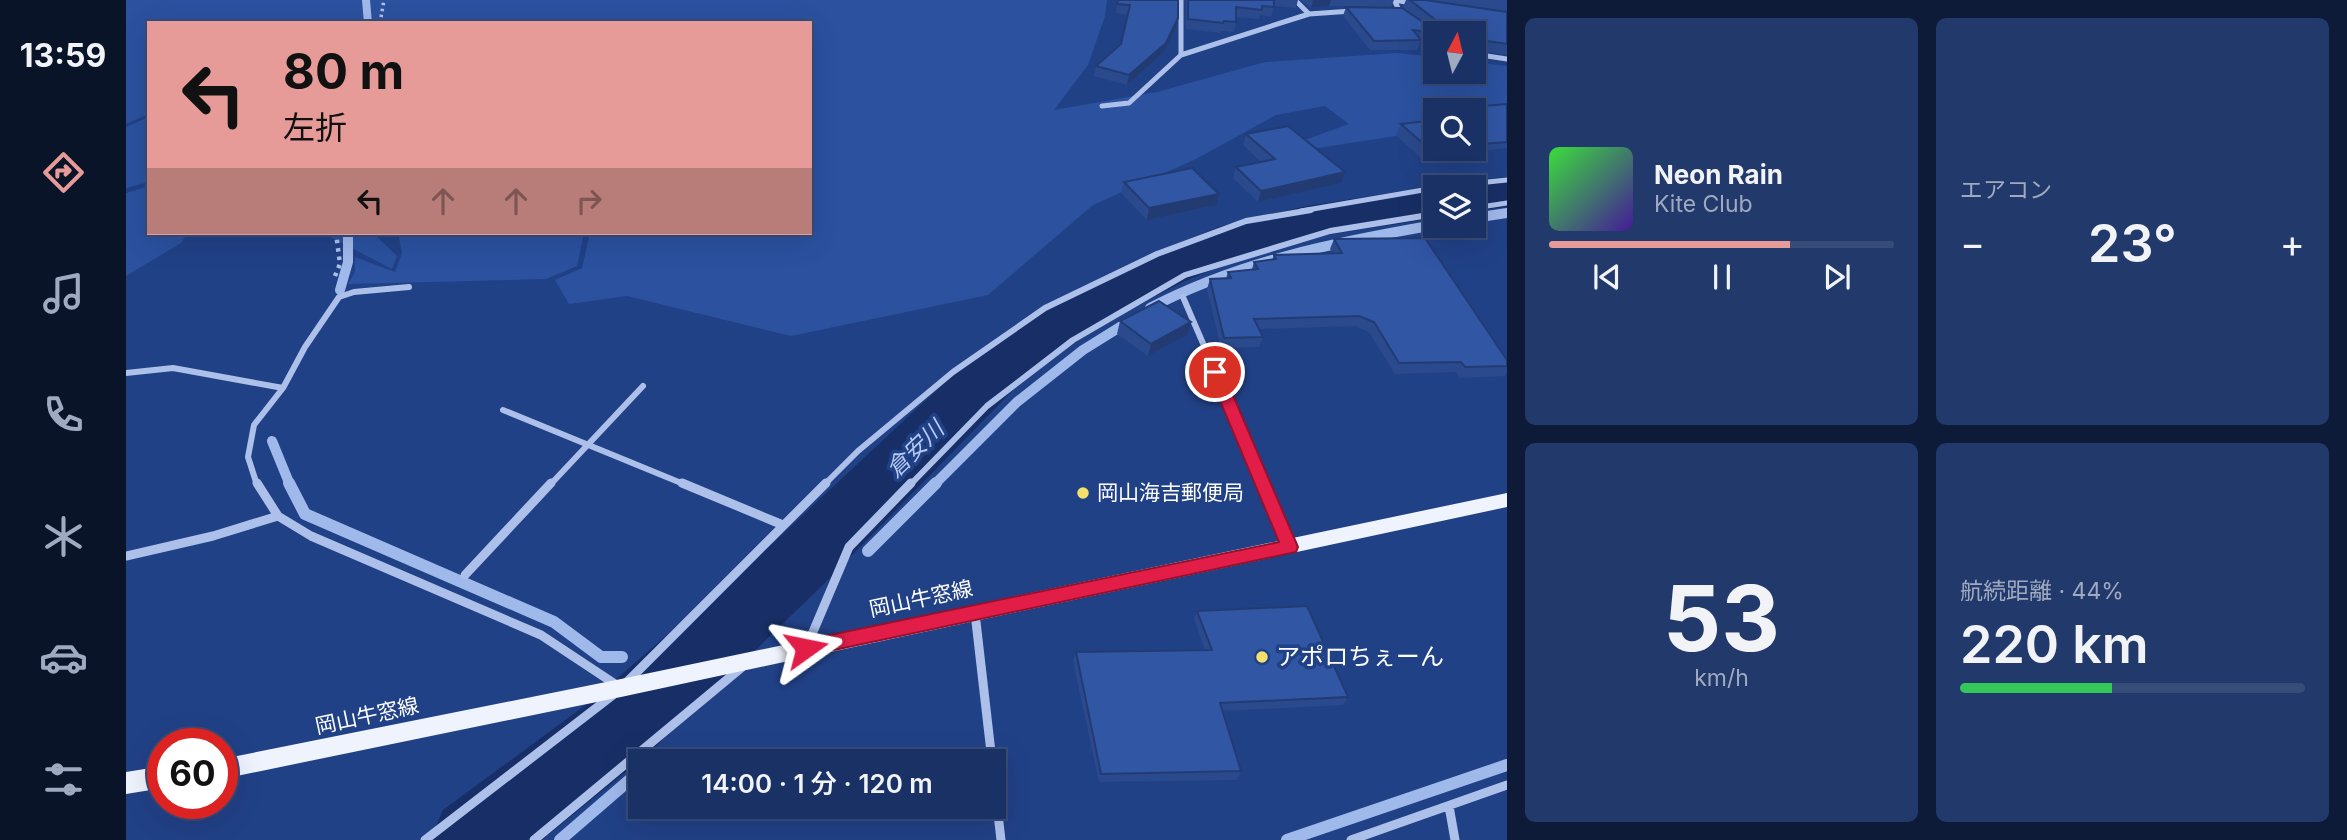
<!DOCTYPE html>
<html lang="ja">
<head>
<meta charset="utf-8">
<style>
	:root { --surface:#193165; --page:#22396b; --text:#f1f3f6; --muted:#9fa9bf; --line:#374c79; --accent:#e69b98 }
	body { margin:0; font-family:Inter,"Noto Sans JP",sans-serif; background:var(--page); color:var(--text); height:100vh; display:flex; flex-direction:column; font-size:26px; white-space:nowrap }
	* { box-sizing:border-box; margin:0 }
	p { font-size:23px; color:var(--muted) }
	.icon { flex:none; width:38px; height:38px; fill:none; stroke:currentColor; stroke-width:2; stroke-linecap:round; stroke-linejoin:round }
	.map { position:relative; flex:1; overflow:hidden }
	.panel { display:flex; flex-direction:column; gap:18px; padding:18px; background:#0e1b38; width:840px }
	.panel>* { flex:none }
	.hud { position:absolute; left:21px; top:21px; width:665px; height:214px; border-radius:0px; box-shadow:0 7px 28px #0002,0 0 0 2px var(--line); background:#e69b98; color:#111; overflow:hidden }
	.needle { width:46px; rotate:7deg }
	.fabs { position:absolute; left:1297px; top:21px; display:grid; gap:14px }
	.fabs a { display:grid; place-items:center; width:63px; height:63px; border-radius:0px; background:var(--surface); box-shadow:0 7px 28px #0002,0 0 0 2px var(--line); font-size:35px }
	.speed { position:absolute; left:21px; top:728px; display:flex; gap:14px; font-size:35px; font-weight:700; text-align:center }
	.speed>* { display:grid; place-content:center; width:91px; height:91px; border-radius:50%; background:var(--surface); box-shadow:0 7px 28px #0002,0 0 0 2px var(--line); line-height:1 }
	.speed .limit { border:10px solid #d22; background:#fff; color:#111 }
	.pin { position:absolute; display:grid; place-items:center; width:60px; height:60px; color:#fff; margin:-30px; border:4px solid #fff; border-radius:50%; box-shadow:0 2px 7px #0007 }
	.me { position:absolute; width:77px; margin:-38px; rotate:78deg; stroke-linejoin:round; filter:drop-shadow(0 0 5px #0008) }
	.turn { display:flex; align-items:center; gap:24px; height:147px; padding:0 21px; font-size:32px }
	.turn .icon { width:91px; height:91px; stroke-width:2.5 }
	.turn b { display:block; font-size:49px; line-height:60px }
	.lanes { display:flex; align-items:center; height:66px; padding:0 21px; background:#0003; justify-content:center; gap:35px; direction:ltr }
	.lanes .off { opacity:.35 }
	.big { font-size:52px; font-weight:600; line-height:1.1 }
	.panel .card { flex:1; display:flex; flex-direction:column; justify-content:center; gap:10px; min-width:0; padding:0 24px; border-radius:10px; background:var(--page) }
	.panel .dial { align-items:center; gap:0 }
	.dial b { font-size:91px; line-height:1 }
	.song { display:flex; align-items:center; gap:21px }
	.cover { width:84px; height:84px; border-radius:10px; background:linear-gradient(135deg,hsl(120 70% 55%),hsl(260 70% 35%)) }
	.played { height:7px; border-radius:4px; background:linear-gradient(90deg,var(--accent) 70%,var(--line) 70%) }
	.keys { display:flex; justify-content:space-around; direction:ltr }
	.heat { display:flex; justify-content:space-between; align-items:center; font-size:38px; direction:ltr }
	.charge { height:10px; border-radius:5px; background:linear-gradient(90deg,#34c759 44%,var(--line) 0) }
	.panel .tiles { flex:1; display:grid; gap:18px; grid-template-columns:repeat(2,1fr) }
	.trip { position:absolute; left:502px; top:749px; width:378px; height:70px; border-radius:0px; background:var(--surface); box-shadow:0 7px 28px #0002,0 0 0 2px var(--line); font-weight:600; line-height:70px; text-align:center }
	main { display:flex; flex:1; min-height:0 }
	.tabs { display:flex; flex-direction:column; width:126px; justify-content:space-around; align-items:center; background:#0a1428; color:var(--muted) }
	.tabs .icon { width:49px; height:49px }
	.tabs .on { color:var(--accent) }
	.tabs b { font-size:32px; color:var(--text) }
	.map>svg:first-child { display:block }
	.green { fill:#2b519f }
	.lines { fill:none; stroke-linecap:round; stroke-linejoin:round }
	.stream-far2 { stroke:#a0b9eb; stroke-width:8 }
	.stream-far1 { stroke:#a0b9eb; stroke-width:10 }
	.stream { stroke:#a0b9eb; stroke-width:12 }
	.river { fill:#172f66; fill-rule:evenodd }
	.path-far1 { stroke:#acc0ea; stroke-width:3.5; stroke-dasharray:2.5 3.5; stroke-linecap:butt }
	.path { stroke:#acc0ea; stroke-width:4.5; stroke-dasharray:3.5 5; stroke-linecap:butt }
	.minor-far2 { stroke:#acc0ea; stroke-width:5 }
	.minor-far1 { stroke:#acc0ea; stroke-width:6 }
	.minor { stroke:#acc0ea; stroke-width:9 }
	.primary { fill:#eff3fe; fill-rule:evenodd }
	.wall { fill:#2a4a8d }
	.shaded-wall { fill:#223c73 }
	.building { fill:#3156a4; stroke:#223c73; stroke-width:2 }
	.route { fill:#e11d48; stroke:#92132f; stroke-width:2 }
	.poi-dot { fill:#f6e06d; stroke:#214187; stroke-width:2.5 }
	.labels { text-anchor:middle; stroke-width:7; stroke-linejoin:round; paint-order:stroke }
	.poi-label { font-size:21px; fill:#fff; stroke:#214187; text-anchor:start }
	.street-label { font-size:21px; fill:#fff; stroke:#214187 }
	.water-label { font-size:23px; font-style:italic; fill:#b7caf1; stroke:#214187 }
	.near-poi-label { font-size:24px; fill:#fff; stroke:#214187; text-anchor:start }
</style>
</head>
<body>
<main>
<nav class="tabs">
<b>13:59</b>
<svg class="icon on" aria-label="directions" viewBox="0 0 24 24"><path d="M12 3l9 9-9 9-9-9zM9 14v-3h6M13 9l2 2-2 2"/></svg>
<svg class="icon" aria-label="music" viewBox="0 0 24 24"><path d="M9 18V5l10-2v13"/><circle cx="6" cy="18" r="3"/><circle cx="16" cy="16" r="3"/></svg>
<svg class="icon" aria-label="phone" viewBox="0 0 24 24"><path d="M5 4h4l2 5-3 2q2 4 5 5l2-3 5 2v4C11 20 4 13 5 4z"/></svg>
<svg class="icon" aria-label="climate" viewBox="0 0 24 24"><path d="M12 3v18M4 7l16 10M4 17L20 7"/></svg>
<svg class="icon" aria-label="car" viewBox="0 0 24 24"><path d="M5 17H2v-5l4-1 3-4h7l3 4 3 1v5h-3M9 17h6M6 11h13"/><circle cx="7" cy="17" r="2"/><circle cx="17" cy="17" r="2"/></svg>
<svg class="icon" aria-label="filters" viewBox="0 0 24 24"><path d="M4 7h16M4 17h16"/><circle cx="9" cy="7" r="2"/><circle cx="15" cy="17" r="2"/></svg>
</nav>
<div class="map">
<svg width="1381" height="840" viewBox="0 0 1381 840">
	<rect width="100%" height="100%" fill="#214187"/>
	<path class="green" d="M0,0H981L979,16L962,65L928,110L1031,92L1139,62L1271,53L1309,57V72H1348V62L1381,66V107H1310L1309,130L1192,148L1176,141L1223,124L1199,106L1150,115L1070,159L967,205L862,295L665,336L501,296L443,304L429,280L456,268L464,233H684V23H23V114L0,124Z
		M23,117V182L0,188V127Z
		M23,186V233H62L55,243L0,276V193Z
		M196,233H247L271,256L266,269Z
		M272,233H458L451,266L420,279L222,284L229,272V257L269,272L276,253Z"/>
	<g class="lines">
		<path class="stream-far2" d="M240,0L242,23"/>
		<path class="stream-far1" d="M1348,218L1381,213
			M214,290L222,262V233
			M1024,308C1114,261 1210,242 1309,225
			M146,441L164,485
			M808,485L891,402L957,350L1002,322"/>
		<path class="stream" d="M163,483L179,514L428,622L475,657H496
			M742,551L810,483
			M561,652L578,651
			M434,840L507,777
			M1161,840L1381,765"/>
		<path class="river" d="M1381,177V207L1348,211V187H1328L1348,180Z
			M1309,186L1313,187H1309V218L1181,238L1133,250L1057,282L953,336L890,387L701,581L523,753L416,840H304L317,810L465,701L649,541L846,357L911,310L1017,258L1095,226L1181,206Z"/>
		<path class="path-far1" d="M254,23L258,0"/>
		<path class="path" d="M209,276L214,264L210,233"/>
		<path class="minor-far2" d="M1055,0V55
			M1169,0L1183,14
			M1274,12L1268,0L1286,3
			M1348,54L1381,59
			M976,106L1003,103L1055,55L1183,14L1226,11
			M1313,187L1381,180
			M1348,208L1381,203
			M1175,211L1309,188"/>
		<path class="minor-far1" d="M1057,297L1138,485
			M0,373L47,368L157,388
			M377,410L560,485
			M131,485L122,457L128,425L157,388L179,347L213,297L228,292L283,287
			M424,485L517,386
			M698,485L732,451L827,372L919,308L1031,254L1120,221L1185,210
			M784,485L861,406L947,340L1059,275L1204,231L1309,214"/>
		<path class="minor" d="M131,483L152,516L185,536L415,635L492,686
			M556,483L657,525
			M1137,483L1164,547
			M0,556L87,536L152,516
			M339,575L425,483
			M849,613L866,761
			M681,646L723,547L785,483
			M501,682L700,483
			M868,780L875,840
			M1323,806L1329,840
			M299,840L487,695
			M408,840L615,668
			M1225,840L1381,785"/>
		<path class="primary" d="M1381,493V507L495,697L96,779V759L495,679Z
			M37,766V788L0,794V772Z"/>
	</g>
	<path class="wall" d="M991,0H1052V18L1050,28L1038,52L1001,85L968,76L970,66L995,44L1002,15L990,13Z
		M1060,0H1172L1170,8L1148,6L1145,17L1134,15L1133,19L1110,17V22L1108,32L1095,31V33L1060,29Z
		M1175,0H1268L1265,7L1203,6L1185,8Z
		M1280,0H1299L1381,12V55L1348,50V33H1309V44L1294,42L1291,50H1244L1217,16L1220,7L1301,25L1277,7Z
		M1303,0H1381V12Z
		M1381,104V148L1352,151L1348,146V110H1321V109Z
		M1275,124L1339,155L1297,160L1270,135Z
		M1120,134L1215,183L1132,202L1107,178L1110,167L1135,162L1117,145Z
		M998,182L1090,205L1021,220L995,193Z
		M1208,239L1381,360V373L1379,376L1334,378L1330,372L1269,374L1243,332L1229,326L1133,329L1137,337L1133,347L1095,348L1081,289L1084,279L1100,278L1102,272L1126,269L1128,262L1146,260L1148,255L1207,253L1204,249Z
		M994,321L1061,335L1022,356L991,334Z
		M1071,611L1222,697L1217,705L1097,711L1115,771L1111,780L973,782L947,661L950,652L1079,650L1068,619Z"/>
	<path class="shaded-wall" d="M1187,0H1205L1203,6L1185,8Z
		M1052,18L1050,28L1038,52L1001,85L1003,75Z
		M1302,148H1309V149H1342L1339,155L1297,160Z
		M1219,172L1215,183L1132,202L1135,191Z
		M1093,194L1090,205L1021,220L1023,208Z
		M1065,322L1061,335L1022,356L1025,344Z"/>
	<path class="building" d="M992,0H1052V18L1040,43L1003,75L970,66L995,44L1004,5L991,4Z
		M1062,0H1148V7L1136,6V10L1110,7V22L1098,21L1097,23L1062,19Z
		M1284,0H1299L1381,12V44L1348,39V33H1313L1317,31L1316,25Z
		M1220,7L1276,8L1313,33L1287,30L1295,40L1248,41Z
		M1381,104V142L1355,144L1348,137V110H1322L1321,109Z
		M1309,120V148H1302L1275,124Z
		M1162,126L1219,172L1135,191L1110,167L1149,159L1120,134Z
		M1066,168L1093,194L1023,208L998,182Z
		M1299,238L1381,360V366L1339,367L1335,362L1273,363L1248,322L1233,316L1128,319L1137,337L1098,338L1084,279L1105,278L1102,272L1132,269L1128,262L1150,259L1148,255L1216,253L1208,239Z
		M1033,301L1065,322L1025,344L994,321Z
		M1181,606L1222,697L1094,703L1115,771L975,774L950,652L1086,650L1071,611Z"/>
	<path class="route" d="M1089,367L1097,372L1172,547L1170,552L680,656L673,653L670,648L673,642L680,640L1153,542L1082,372Z"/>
	<g class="poi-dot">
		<circle cx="957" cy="493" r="7"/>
		<circle cx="1136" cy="657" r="7"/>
	</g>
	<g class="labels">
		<g class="poi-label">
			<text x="971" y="500">岡山海吉郵便局</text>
		</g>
		<g class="street-label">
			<text transform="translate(795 599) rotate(-12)" y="7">岡山牛窓線</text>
			<text transform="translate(241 716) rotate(-12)" y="7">岡山牛窓線</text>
		</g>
		<g class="water-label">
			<text transform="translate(789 449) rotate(-44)" y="8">倉安川</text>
		</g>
		<g class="near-poi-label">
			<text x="1150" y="665">アポロちぇーん</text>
		</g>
	</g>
</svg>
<div class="fabs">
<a><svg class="needle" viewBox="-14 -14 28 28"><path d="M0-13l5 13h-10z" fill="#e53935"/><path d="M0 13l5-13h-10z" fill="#9fa9bf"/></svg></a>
<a><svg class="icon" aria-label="search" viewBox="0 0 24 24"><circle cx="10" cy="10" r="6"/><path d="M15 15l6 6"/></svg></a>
<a><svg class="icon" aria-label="layers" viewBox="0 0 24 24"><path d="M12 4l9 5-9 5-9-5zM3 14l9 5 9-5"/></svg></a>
</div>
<div class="speed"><div class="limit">60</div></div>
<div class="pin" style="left:1089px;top:372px;background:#d93025"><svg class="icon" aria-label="arrive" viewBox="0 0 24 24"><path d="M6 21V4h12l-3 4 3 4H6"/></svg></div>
<svg class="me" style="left:680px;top:648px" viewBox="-20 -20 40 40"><path d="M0-17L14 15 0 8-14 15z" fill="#e11d48" stroke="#fff" stroke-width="4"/></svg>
<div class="trip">14:00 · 1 分 · 120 m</div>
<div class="hud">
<div class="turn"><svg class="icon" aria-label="left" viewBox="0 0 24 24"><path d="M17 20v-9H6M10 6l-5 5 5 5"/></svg><div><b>80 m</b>左折</div></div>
<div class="lanes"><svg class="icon" aria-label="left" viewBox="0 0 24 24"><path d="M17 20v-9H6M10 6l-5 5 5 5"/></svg><svg class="icon off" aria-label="ahead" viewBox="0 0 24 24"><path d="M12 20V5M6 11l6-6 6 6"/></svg><svg class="icon off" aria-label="ahead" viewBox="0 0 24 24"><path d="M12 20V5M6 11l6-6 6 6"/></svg><svg class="icon off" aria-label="right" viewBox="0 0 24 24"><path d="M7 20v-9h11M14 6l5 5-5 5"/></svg></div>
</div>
</div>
<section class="panel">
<div class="tiles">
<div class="card">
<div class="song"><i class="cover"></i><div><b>Neon Rain</b><p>Kite Club</p></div></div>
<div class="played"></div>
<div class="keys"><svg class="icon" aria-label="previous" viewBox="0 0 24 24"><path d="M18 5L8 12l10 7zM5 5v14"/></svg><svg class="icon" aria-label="pause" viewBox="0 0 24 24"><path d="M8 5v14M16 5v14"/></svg><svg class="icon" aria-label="next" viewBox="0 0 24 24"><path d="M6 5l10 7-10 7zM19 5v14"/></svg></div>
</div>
<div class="card"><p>エアコン</p>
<div class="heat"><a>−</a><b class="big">23°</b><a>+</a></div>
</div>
<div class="card dial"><b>53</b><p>km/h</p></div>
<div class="card"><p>航続距離 · 44%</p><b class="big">220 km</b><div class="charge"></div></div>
</div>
</section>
</main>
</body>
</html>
